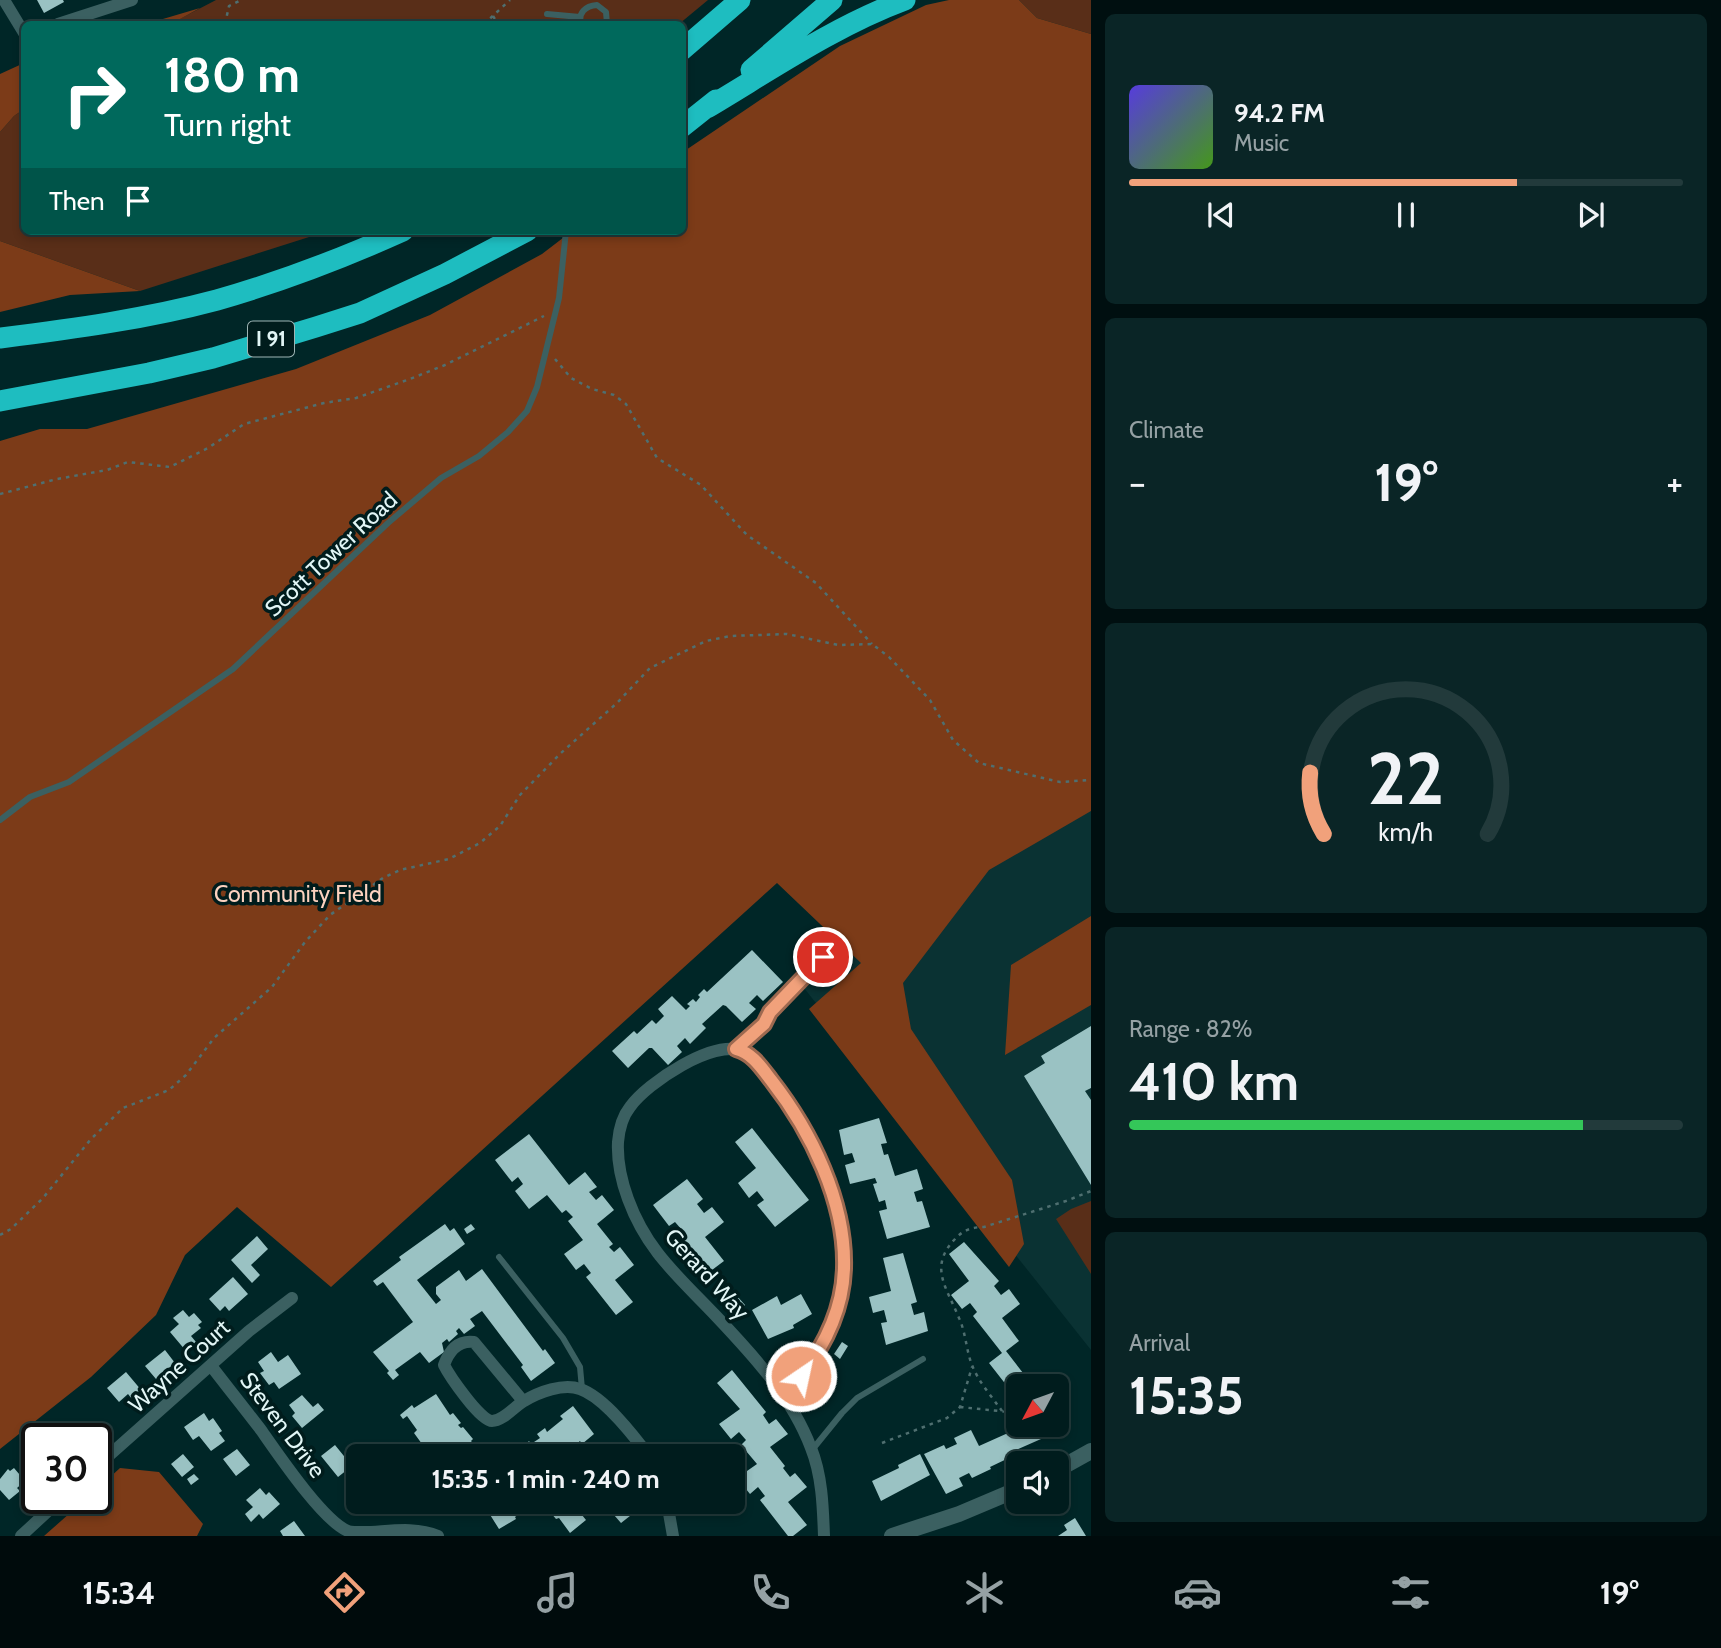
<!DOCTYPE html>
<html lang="en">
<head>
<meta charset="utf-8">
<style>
	:root { --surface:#001c1d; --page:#0a2526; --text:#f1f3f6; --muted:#95a1a4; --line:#223a3b; --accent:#f1a17b }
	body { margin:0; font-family:Cabin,sans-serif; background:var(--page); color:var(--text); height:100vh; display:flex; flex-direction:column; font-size:26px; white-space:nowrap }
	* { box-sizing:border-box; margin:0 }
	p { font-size:23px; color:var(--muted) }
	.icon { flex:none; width:38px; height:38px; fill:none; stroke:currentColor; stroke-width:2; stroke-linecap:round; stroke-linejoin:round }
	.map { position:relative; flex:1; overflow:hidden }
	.side { display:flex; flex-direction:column; gap:14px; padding:14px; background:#000f10; width:630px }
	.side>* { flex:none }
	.banner { position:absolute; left:21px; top:21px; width:665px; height:214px; border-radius:10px; box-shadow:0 4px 10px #0003,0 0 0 2px var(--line); background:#00695c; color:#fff; overflow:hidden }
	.needle { width:46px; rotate:229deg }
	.buttons { position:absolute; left:1006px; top:1374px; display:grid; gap:14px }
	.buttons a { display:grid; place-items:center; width:63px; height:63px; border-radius:10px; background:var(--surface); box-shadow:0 4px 10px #0003,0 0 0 2px var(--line); font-size:35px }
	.speed { position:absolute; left:21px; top:1423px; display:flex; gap:14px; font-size:35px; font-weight:700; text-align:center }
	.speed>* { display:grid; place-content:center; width:91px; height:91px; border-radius:50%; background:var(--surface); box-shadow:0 4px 10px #0003,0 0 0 2px var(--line); line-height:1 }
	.speed .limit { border:4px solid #111; border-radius:10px; background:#fff; color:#111 }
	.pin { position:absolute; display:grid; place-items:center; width:60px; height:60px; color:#fff; margin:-30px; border:4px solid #fff; border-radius:50%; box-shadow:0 2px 7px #0007 }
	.me { position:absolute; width:77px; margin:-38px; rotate:34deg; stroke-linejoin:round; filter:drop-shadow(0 0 5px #0008) }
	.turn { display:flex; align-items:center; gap:24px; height:147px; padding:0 28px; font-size:32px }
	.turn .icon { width:91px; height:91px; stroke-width:2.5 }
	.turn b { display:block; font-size:49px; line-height:60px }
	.then { display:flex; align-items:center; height:66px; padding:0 28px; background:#0003; gap:14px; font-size:26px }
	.big { font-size:52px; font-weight:700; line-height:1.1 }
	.side .card { flex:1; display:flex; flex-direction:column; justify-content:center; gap:10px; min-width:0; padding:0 24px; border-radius:10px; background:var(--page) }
	.side .dial { align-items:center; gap:0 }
	.dial svg { height:182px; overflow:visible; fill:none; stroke:var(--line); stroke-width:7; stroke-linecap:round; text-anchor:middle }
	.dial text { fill:var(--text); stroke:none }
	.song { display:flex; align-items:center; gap:21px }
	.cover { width:84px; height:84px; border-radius:10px; background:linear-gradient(135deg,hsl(250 70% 55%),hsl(100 70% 35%)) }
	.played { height:7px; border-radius:4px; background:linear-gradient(90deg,var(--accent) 70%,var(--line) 70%) }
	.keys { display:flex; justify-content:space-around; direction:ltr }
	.heat { display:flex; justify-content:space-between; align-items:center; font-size:38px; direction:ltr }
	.charge { height:10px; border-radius:5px; background:linear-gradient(90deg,#34c759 82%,var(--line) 0) }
	.trip { position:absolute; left:346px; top:1444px; width:399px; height:70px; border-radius:10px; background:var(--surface); box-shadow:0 4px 10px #0003,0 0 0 2px var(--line); font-weight:700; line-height:70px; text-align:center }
	.tabs { display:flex; height:112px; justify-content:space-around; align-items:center; background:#000b0c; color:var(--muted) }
	.tabs .icon { width:49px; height:49px }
	.tabs .current { color:var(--accent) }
	.tabs b { font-size:32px; color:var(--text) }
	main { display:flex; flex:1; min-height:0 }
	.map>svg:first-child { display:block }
	.built { fill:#0a3233 }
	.green { fill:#592e18 }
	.forest { fill:#7c3b18 }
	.building { fill:#9ac2c3 }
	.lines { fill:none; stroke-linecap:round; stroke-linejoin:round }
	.path { stroke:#4f6f70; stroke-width:2.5; stroke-dasharray:3.5 5; stroke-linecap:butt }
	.service { stroke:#3b6061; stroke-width:6 }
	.minor { stroke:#3b6061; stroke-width:12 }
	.tertiary { stroke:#3b6061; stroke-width:16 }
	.motorway { stroke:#1ebdc0; stroke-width:21 }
	.route-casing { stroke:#9d6950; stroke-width:18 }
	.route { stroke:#f1a17b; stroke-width:12 }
	.labels { text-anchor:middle; stroke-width:7; stroke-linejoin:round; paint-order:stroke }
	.shield { fill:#001c1c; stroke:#9eb5b5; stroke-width:2 }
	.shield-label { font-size:21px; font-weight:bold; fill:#e2f6f6 }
	.street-label { font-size:23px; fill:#e2f6f6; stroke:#001c1c }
	.park-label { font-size:23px; fill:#fbd2bf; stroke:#001c1c }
</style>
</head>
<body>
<main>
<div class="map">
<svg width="1091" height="1536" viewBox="0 0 1091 1536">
	<rect width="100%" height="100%" fill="#002627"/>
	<path class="built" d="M1091,743V1350L804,988L840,954L888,916Z"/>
	<path class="green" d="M216,0H708L679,24H170Z
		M1019,0H1091V34L1037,18Z
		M24,109V231H328L140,291L0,241V132L14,116Z
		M1091,1201V1274L1056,1219L1071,1209Z"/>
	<path class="forest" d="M949,0H1019L1037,18L1091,34V811L989,870L903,983L911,1029L1012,1180L1024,1244L1009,1267L809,1009L861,963L777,883L331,1287L237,1207L185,1255L156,1315L91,1377L0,1449V441L40,429H87L296,369L430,315L542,254L572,231H682L683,152L840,46L926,5Z
		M200,8L171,24H146Z
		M24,63V109L14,116L0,132V74Z
		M0,241L140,291L70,295L0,312Z
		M1091,916V1005L1005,1055L1011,965Z
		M120,1468L159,1472L203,1524L197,1536H44L87,1498H96V1490Z"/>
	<path class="building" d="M37,0H63L64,2L44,13Z
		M752,950L783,982L763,1001L757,995L749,1003L756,1009L742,1022L726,1006L723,1005L702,1024L706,1028L690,1044L685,1038L677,1046L682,1052L668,1065L652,1048H649L628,1068L612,1051L634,1031L637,1034L652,1020L656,1024L664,1016L658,1009L672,996L686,1010L690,1006L687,1004L693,999L696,1002L700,997L698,995L704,989L707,992Z
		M831,958L836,963L827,972L822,966Z
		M1091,1026V1088L1085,1091L1091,1100V1185L1024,1076L1045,1063L1041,1056Z
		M879,1118L887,1143L881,1144L884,1155L888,1154L895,1176L917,1169L923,1189L914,1192L917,1202L922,1201L930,1227L887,1239L879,1211L887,1209L885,1200L879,1202L873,1184L877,1183L875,1178L850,1184L845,1165L855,1162L852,1153L844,1155L839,1130Z
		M752,1128L809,1200L775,1227L757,1205L764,1200L757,1191L749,1198L738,1183L756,1168L735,1142Z
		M529,1134L569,1185L585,1172L597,1187L589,1192L596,1200L602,1195L614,1210L597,1224L613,1244L609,1247L614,1252L620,1247L634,1265L615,1280L633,1302L616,1315L586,1277L591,1273L584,1264L576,1270L564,1254L583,1240L568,1221L573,1217L566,1210L562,1213L547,1195L529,1209L515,1191L523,1184L518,1177L512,1182L495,1160Z
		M687,1179L703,1199L697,1204L704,1213L712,1207L724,1222L705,1237L724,1261L708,1273L677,1234L682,1230L675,1222L669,1226L653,1205Z
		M445,1224L450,1231L454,1228L465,1244L417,1280L436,1304L441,1300L436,1294V1287L459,1270L466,1281L482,1269L543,1351L545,1349L555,1363L531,1381L521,1367L523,1365L482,1311L470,1319L475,1326L464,1334L459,1328L456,1331L458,1334L449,1342L447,1339L442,1343L444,1352L429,1363L420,1352L395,1370L399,1375L393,1380L387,1373L389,1371L373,1352L413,1322L383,1282L377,1286L373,1281L401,1260L399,1257Z
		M471,1224L475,1229L467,1234L464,1229Z
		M257,1236L268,1249L251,1265L260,1275L252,1283L231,1260Z
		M964,1242L999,1281L994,1286L1001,1295L1009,1289L1020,1304L1002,1318L1019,1341L1006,1351L1023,1373L1021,1375L1030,1386H1018V1407L1004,1389L1007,1386L989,1363L1002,1353L973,1316L977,1312L970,1303L962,1309L951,1295L969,1281L949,1254Z
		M903,1253L917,1302L911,1304L914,1315L924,1312L928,1331L886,1345L881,1323L887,1322L884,1310L873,1313L869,1297L891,1291L883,1258Z
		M233,1277L248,1294L229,1311L225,1306L220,1311L209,1299Z
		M801,1294L812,1314L793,1325L794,1328L768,1339L752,1310L777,1296L781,1305Z
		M737,1296L745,1305L735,1315L726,1306Z
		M183,1310L189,1317L194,1313L202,1322L198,1325L201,1328L191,1336L196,1342L186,1351L170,1332L179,1324L173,1318Z
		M842,1342L848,1346L840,1359L834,1354Z
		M165,1350L175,1363L156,1379L145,1366Z
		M271,1352L278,1362L288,1355L301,1374L279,1389L274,1382L269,1385L260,1373L264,1371L258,1362Z
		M732,1370L766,1412L763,1415L769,1424L776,1419L788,1434L770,1447L785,1466L783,1468L790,1477L795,1473L807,1487L788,1502L807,1525L793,1536H788L760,1500L765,1496L758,1487L750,1494L737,1478L757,1464L741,1445L746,1440L739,1432L731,1439L719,1424L740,1409L717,1383Z
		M126,1372L142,1391L132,1399L128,1394L119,1402L107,1388Z
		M436,1394L450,1415L453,1413L461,1423L458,1425L461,1428L463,1427L473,1439L471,1441L483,1456H443L437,1448L425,1454L419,1446L422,1444L414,1433L417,1430L407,1416L403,1419L400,1415L412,1405L414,1408Z
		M302,1395L313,1407L318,1403L324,1410L302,1428L292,1416L295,1413L289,1405Z
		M573,1406L594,1434L582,1444L580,1441L561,1456H515L529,1441L531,1444L540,1438L537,1434L545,1428L547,1432L563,1419L560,1416Z
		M204,1413L209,1421L213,1418L222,1431L219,1433L225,1441L211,1451L199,1436L193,1440L184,1427Z
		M83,1421L93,1434L87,1438H71L67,1434Z
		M1020,1424H1034L1041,1439L1014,1451L1015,1455L990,1467L991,1469L972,1478L969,1473L959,1478L963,1486L946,1494L924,1454L944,1445L946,1449L957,1444L954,1438L971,1430L979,1446L1008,1433L1006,1429L1016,1425L1017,1428Z
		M335,1445L352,1466L338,1477L321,1456Z
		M37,1449V1470L27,1457Z
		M237,1449L250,1465L236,1476L223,1459Z
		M183,1454L194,1467L182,1477L171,1464Z
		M920,1454L930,1475L881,1501L872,1481L899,1468L898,1465Z
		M14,1468L25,1481L17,1488L20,1491L9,1500L0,1490V1479L8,1469L10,1471Z
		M194,1474L199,1479L191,1485L187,1479Z
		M260,1488L266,1495L269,1492L280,1504L263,1519L259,1514L251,1522L245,1514L253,1507L246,1500Z
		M482,1502H520L525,1509L515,1517L516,1519L499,1529Z
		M546,1502H575L576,1504L574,1505L586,1520L570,1533L559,1518L556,1519L551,1513L554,1512Z
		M614,1502H649L637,1515L635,1512L621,1523L607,1507Z
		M1075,1518L1086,1536H1058L1067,1530L1064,1525Z
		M294,1521L305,1536H283L280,1531Z"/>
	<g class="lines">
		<path class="path" d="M493,16L498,24
			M225,24L229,6L241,0
			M484,24L510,0
			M555,359L571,378L592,389L614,395L626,404L657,458L701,485L747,535L816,583L872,644
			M0,494L57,479L107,470L128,462L170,467L208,448L244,424L324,403L356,398L410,379L445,365L544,316
			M0,1235L11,1229L43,1198L91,1139L123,1108L169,1090L186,1075L214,1038L272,987L305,942L330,915L383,878L400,870L449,859L480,843L500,826L520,795L561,753L617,703L650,668L706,641L730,636L787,634L838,645L872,644L889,657L930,700L953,740L979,763L1060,782L1091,780
			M960,1407L1018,1413
			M1002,1411C992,1397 978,1381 972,1365C966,1350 966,1333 959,1318C947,1288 928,1267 955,1239C963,1230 972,1227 984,1227L1066,1201L1091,1191
			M1057,1424L1068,1428
			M882,1443L947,1418L960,1407L972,1367"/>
		<path class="service" d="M547,14L580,17
			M581,24C578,13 585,6 597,5L606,12L607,24
			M0,820L30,797L69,782L233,669L388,523L441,478L479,456L508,432L527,411L537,387L559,298L566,231
			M737,1048L764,1024L770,1012L823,957
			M499,1257L563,1338L580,1367L582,1389
			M812,1450L842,1413L857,1398L923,1359"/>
		<path class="minor" d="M4,0L24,33
			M58,24L132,0
			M212,1367C228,1388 245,1409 261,1430C278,1454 323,1521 348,1531C372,1536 408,1523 438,1536
			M783,1396C849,1336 854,1258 826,1178C815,1148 772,1064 743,1051C713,1039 647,1083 630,1107C622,1117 619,1130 618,1142C617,1162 621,1180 628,1199C647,1251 678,1276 716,1316C752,1354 792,1397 811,1448C822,1475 823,1507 824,1536
			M523,1401L474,1342C458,1340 449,1351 444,1365C449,1375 480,1421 492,1421C503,1421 515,1406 524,1401C539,1392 563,1383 580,1389C604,1397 634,1436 649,1456
			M96,1467L249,1331L292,1298
			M667,1502L673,1536
			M21,1536L62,1498"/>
		<path class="tertiary" d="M1057,1470L1091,1451
			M892,1536L959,1514L1018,1489"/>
		<path class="motorway" d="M682,50L740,0
			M751,70L832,0
			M707,108C771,70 835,26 905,0
			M682,127L716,100
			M0,338C72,329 146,319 217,300C280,282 343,258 403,231
			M0,401L149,373L213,358L316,327L360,313L445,274L527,231"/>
	</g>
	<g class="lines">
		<defs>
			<path id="route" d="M801,1376C825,1345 843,1308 844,1268C846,1202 811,1131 771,1080C761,1067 752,1053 736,1049L764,1024L770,1012L823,957"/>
		</defs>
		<use href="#route" class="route-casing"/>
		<use href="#route" class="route"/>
	</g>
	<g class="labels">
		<rect class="shield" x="248" y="321.5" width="46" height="35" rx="5"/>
		<g class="shield-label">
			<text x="271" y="346">I 91</text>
		</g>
		<g class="street-label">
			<text transform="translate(331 554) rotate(-43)" y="8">Scott Tower Road</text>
			<text transform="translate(707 1274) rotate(48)" y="8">Gerard Way</text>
			<text transform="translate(179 1366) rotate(-42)" y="8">Wayne Court</text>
			<text transform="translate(283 1425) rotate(53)" y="8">Steven Drive</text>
		</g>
		<g class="park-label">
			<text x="298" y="902">Community Field</text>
		</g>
	</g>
</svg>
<div class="buttons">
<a><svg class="needle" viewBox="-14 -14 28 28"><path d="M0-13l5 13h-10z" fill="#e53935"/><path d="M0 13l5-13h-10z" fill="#95a1a4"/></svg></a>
<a><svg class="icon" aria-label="sound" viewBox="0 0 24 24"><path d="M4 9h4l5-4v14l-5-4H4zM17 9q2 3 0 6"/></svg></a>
</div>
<div class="speed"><div class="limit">30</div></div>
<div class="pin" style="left:823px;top:957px;background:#d93025"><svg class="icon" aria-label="arrive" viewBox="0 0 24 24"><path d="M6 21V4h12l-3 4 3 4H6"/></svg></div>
<svg class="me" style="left:801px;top:1376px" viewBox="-20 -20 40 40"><circle r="17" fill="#f1a17b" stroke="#fff" stroke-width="3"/><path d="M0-11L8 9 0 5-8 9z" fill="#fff"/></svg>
<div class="trip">15:35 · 1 min · 240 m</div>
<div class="banner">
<div class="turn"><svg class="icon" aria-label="right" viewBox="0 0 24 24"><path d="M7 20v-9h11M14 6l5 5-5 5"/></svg><div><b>180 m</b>Turn right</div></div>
<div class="then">Then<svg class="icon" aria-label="arrive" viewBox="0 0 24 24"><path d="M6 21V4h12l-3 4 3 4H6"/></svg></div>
</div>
</div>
<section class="side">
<div class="card">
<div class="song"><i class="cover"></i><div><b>94.2 FM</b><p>Music</p></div></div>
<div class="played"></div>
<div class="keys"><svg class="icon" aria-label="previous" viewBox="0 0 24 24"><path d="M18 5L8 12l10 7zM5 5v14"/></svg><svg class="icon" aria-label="pause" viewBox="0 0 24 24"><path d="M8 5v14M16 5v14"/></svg><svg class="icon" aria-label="next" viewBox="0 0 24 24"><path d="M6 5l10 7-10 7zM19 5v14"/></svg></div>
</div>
<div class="card"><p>Climate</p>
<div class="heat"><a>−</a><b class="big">19°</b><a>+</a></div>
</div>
<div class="card dial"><svg viewBox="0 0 100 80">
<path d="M14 69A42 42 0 1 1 86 69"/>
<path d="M14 69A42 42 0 0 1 8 42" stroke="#f1a17b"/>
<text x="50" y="56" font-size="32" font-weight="700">22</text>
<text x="50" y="72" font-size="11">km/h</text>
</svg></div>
<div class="card"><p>Range · 82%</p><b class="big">410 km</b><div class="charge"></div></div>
<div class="card"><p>Arrival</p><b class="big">15:35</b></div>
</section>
</main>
<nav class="tabs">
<b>15:34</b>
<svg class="icon current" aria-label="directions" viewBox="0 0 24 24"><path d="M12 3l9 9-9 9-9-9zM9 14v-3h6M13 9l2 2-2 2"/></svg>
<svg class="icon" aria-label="music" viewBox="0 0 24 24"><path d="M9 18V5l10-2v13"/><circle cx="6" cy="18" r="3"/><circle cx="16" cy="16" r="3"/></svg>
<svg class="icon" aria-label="phone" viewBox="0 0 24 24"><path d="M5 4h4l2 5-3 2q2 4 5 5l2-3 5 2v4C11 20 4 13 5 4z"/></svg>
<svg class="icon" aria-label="climate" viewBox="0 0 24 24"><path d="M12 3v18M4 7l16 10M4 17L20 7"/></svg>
<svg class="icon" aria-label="car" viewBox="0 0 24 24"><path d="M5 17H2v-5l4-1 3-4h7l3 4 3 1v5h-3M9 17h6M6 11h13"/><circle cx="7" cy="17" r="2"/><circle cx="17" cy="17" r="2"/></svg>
<svg class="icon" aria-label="filters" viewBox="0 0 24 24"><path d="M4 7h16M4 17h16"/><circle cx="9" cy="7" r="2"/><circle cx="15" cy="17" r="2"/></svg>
<b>19°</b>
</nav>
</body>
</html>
